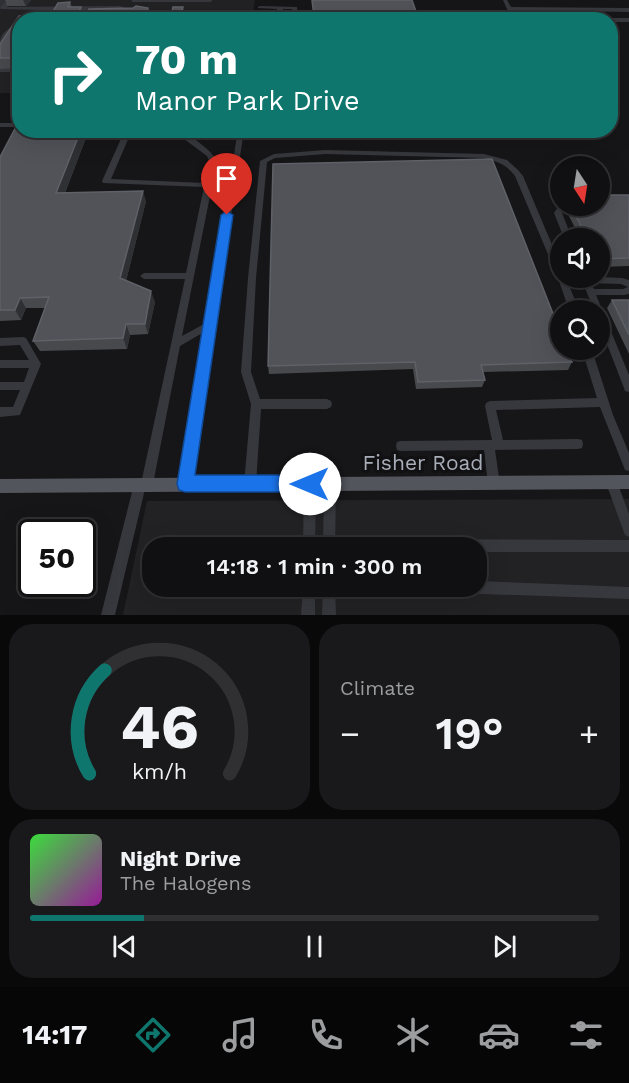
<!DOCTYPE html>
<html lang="en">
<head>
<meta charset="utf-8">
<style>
	:root { --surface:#101012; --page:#19191b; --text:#f1f3f6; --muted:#9c9d9f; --line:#303032; --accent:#0f766e }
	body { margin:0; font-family:"Work Sans",sans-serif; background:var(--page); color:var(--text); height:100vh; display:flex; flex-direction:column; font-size:22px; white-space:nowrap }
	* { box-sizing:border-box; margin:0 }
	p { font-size:20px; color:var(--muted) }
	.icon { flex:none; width:33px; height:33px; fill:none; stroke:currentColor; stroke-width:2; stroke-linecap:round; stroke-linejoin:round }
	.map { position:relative; height:615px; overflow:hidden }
	.side { display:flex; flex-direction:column; gap:9px; padding:9px; background:#09090a; flex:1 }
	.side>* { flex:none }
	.guide { position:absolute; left:12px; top:12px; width:606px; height:126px; border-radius:24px; box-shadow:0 6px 24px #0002,0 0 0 2px var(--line); background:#0f766e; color:#fff; overflow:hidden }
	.needle { width:39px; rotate:168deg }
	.tools { position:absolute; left:550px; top:156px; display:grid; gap:12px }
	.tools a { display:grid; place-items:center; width:60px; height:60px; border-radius:50%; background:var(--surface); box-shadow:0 6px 24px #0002,0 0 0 2px var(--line); font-size:30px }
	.speed { position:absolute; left:18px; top:519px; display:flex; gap:12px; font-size:30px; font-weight:700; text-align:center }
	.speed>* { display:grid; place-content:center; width:78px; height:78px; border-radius:50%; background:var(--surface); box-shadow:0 6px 24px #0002,0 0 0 2px var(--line); line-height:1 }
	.speed .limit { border:3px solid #111; border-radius:9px; background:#fff; color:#111 }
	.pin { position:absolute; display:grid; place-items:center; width:51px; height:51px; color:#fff; margin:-62px -26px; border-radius:50% 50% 50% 0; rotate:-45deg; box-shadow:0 0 6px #0007 }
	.pin .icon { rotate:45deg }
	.me { position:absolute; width:66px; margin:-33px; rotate:270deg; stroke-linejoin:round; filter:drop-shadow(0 0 4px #0008) }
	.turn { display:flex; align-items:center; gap:21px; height:126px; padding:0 24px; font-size:27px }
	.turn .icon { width:78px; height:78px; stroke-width:2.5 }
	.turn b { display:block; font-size:42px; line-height:51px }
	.big { font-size:45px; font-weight:600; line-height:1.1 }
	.side .widget { flex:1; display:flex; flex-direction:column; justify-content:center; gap:9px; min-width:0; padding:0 21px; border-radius:24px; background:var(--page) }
	.side .dial { align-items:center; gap:0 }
	.dial svg { height:156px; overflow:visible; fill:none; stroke:var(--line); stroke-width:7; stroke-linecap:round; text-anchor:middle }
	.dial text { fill:var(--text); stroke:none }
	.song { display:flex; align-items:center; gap:18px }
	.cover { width:72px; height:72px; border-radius:9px; background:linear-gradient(135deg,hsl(120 70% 55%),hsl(300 70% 35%)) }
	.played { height:6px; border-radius:3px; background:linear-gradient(90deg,var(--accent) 20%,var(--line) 20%) }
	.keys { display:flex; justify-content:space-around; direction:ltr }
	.heat { display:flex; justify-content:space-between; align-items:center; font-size:33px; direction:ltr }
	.side .tiles { flex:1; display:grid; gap:9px; grid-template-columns:1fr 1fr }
	.widget:last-child { grid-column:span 2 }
	.trip { position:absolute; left:142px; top:537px; width:345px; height:60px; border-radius:24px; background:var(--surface); box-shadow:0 6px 24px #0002,0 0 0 2px var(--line); font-weight:600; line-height:60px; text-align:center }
	.dock { display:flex; height:96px; justify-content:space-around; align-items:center; background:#060607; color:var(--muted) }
	.dock .icon { width:42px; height:42px }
	.dock .selected { color:var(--accent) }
	.dock b { font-size:27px; color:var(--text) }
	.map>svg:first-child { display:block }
	.built { fill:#222225; fill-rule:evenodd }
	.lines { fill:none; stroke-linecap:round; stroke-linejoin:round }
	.minor { fill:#37383d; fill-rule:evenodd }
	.major { fill:#53555c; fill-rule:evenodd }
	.wall { fill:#47494d }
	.shaded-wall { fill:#2f3033 }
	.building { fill:#525359; stroke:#5f6168; stroke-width:1.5 }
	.route { fill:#1a73e8; stroke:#114b97; stroke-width:1.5 }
	.labels { text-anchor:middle; stroke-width:6; stroke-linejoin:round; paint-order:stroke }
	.near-street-label { font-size:21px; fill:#a8adb8; stroke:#111113 }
</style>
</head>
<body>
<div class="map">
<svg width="629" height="615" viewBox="0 0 629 615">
	<rect width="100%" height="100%" fill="#161618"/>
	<path class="built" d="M0,0H255L252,19L20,20L19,93H0Z
		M629,499V615H123L147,501ZM153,548H477V586H153Z"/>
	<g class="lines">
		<path class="minor" d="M6,0H11L7,7L120,6L134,12L131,14L119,10H44L31,20H25L38,10L1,9L0,8Z
			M132,0H212V1L210,2H132Z
			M503,0H507L511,7L629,8V12L512,10L514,14L522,17L579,20H518L510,16Z
			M260,6L297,7L298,20H292V9H283V20H277V9L258,8V7Z
			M220,12H259L262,14L259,16L218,15L217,14Z
			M610,18H629V22H610V20H608Z
			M20,23V27L6,36L0,43C0,32 11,27 20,23Z
			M0,68H20V72H0Z
			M0,123H20V127H0Z
			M125,130H132L111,179L205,183L209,161L207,156L172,130C185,130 211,149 217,161L182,336L206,323L238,130H244L191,484L189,488L185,489L181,488L179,484L204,332L180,346L153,484L151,488L147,489H145L115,615H101L134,484L136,480L140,479H142L185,279H144L140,276L144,273H186L204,187L103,183L102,181Z
			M325,150L484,154L507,160L518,170L523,176L561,266V278H566L579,310H569L558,278L515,176C507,165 497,161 484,158L325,154L275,158L267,162L256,278L251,372L260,399H327L331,401L332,404L331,407L327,409H261L256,484L254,488L250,489L246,488L244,484L251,404L241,372L248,278L260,161L274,154Z
			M561,206L565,209L562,213L572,238H564L554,213L558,207Z
			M600,277L622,278L629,280V294L624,295H596L629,375V392L625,391L624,388L600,326V310H594L585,288L589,285L592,286L594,289H623L628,287L621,284L586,283L582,280L584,278Z
			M23,337L26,338L41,364L20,415L0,417V407H13L20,390H0V382H24L29,368H0V360H29L20,345L0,346V338Z
			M582,350H592L613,415L629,453V471L625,470L600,407L496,410L503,440L578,439L582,440L583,444L582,448L578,449L495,450L500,484L498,488L494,489L490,488L488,484L484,450L401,451L397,450L396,446L397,442L401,441L492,440L485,406L486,403L490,401L597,398Z
			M612,478L616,479L629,514V537L625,535L606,483L608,479Z
			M310,479L314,480L316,484L315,548H303L304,484L306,480Z
			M330,479L334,480L336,484L335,548H323L324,484L326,480Z
			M348,539L629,540V552H477V548H343L342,545L344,541Z
			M477,581L629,587V599L425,592L421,590L419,586H477Z
			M303,586H315V615H301Z
			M323,586H335L336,615H322Z"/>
		<path class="major" d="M629,475V489L0,493V479Z"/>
	</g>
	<path class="wall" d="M0,0H31L26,6H7L6,2L0,8Z
		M70,2L72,7H81L83,12H88L89,9L133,8L136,6L148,8L149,13L172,12L173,7H183L184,13L231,12V16H238L239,20H20V68L0,69V58H1H0V44L19,16L51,15L58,3Z
		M89,130L65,193L146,201L126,281L155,302L148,334L130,335L127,349L40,351L33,341L45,308H26L21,320L0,321V157Z
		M273,164L572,362L568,370L483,372L485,380L482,387L416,389L413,369L269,374L268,366Z
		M629,195V266L600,267V238H580L564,206H600Z
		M612,300H629V354L607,308Z"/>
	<path class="shaded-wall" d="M0,0H5L6,2L0,8Z
		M23,0H31L26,6Z
		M81,130H89L61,203L56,193Z
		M143,191L146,201L124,289L120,278Z
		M151,291L155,302L148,334L145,324Z
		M20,298L26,308L21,320L15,310Z
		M126,324L130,335L127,349L123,338Z"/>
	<path class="building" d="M312,0H412L419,20H311V17H314Z
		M70,2L68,7H81L78,12H88L89,9L133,8L136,6L148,8L147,13L172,12L173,7H183L181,13L231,12L230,16H238V20H20V58H0V44L19,16L51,15L58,3Z
		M19,121L20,130H81L56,193L143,191L120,278L151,291L145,324H126L123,338L33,341L49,297L20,298L15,310H0V157Z
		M492,159L561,334V350H567L572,362L481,365L485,380L418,382L415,362L268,366L273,164Z
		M600,195H629V258L600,259V238H587L571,206H600Z
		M612,300H629V335Z"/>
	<path class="route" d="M227,211L233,215L195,475H310L316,478L318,484L316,489L310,492H185L179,490L177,484L221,215Z"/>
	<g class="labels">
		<g class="near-street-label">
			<text x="423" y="470">Fisher Road</text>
		</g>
	</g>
</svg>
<div class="tools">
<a><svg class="needle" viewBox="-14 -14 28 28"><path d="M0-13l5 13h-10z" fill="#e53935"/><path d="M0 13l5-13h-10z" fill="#9c9d9f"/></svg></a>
<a><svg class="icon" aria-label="sound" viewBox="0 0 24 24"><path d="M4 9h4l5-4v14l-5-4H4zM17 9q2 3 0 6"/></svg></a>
<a><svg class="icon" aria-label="search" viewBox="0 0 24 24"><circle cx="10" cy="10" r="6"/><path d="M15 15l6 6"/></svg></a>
</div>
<div class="speed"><div class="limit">50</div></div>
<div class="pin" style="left:227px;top:215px;background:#d93025"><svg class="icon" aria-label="arrive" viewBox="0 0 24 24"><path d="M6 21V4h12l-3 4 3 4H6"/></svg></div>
<svg class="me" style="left:310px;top:484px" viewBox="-20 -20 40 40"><circle r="19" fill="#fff"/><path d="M0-13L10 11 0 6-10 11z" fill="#1a73e8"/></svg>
<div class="trip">14:18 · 1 min · 300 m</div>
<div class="guide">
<div class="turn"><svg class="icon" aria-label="right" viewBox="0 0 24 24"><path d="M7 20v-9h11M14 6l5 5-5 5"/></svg><div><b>70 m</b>Manor Park Drive</div></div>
</div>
</div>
<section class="side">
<div class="tiles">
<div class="widget dial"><svg viewBox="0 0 100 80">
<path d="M14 69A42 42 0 1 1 86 69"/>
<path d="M14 69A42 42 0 0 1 22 16" stroke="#0f766e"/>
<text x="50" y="56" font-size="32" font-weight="700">46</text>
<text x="50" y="72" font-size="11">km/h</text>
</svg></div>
<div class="widget"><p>Climate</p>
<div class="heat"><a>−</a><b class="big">19°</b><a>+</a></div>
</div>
<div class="widget">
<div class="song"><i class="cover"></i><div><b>Night Drive</b><p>The Halogens</p></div></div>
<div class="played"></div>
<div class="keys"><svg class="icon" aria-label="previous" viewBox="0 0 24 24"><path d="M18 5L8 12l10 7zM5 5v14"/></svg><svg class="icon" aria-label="pause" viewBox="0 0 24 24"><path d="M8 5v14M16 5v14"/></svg><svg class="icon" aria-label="next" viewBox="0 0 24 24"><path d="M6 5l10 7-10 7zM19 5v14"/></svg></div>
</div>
</div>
</section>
<nav class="dock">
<b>14:17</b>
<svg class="icon selected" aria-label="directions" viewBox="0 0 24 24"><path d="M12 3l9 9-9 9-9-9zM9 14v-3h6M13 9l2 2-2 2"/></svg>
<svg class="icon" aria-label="music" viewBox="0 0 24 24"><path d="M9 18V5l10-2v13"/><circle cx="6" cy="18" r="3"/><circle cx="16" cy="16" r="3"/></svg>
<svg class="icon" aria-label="phone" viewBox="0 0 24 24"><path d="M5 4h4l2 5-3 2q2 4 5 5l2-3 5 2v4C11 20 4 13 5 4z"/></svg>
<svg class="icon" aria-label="climate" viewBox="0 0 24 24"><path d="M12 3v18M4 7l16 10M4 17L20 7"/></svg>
<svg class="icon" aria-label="car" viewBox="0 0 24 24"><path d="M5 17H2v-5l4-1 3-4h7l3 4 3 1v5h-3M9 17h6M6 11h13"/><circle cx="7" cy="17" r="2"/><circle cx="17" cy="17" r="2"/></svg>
<svg class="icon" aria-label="filters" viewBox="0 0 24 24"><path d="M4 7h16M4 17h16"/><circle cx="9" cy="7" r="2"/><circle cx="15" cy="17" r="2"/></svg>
</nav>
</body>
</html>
